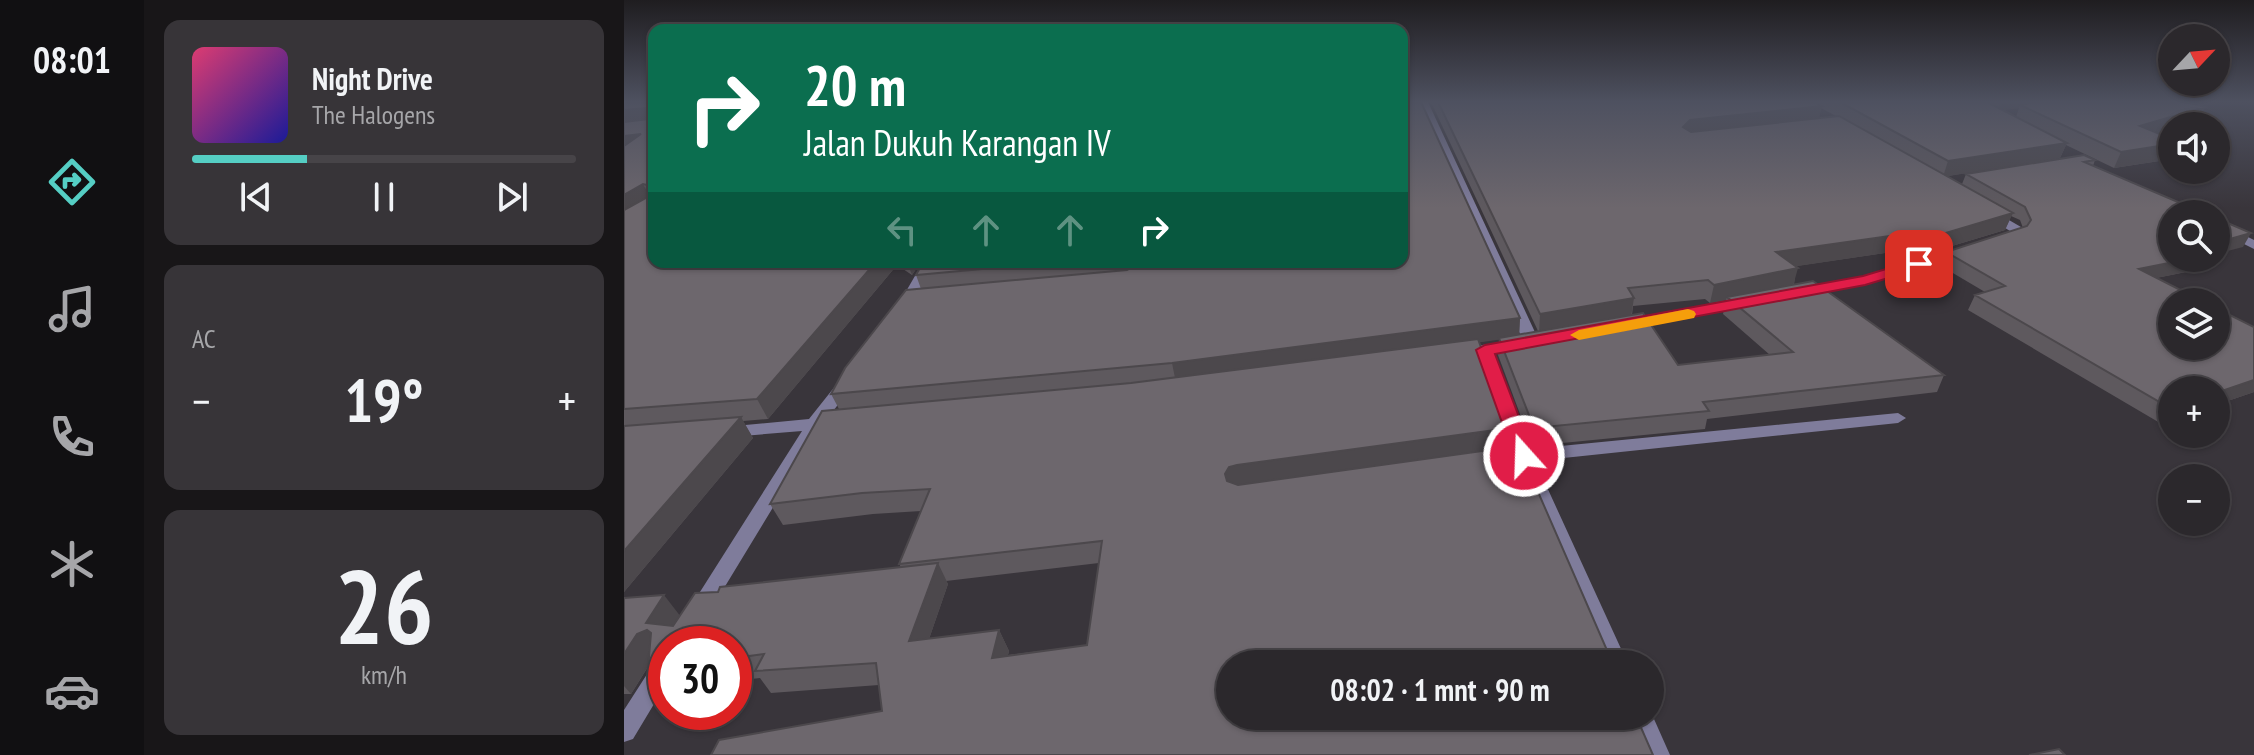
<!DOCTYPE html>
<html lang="id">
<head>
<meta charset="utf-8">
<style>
	:root { --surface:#2b282c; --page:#373438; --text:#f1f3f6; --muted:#a6a6a9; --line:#474448; --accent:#55cec4 }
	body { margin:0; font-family:"PT Sans Narrow",sans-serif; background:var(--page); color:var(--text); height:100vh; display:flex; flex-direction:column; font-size:30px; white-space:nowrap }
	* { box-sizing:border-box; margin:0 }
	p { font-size:26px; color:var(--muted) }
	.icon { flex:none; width:44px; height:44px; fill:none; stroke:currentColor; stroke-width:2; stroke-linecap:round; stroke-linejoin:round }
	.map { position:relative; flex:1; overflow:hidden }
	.side { display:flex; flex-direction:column; gap:20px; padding:20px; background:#181618; width:480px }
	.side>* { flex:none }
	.top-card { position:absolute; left:24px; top:24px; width:760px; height:244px; border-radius:16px; box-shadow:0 2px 6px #0004,0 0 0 2px var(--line); background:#0b6e4f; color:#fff; overflow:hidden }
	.needle { width:52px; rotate:64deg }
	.controls { position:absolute; left:1534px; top:24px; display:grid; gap:16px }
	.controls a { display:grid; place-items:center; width:72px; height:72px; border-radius:50%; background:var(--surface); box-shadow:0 2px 6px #0004,0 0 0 2px var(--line); font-size:40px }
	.speed { position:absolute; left:24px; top:626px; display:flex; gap:16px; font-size:40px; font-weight:700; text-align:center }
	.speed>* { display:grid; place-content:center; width:104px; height:104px; border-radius:50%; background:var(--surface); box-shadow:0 2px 6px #0004,0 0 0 2px var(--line); line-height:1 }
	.speed .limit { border:12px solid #d22; background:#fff; color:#111 }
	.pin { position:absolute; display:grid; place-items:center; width:68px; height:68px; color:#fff; margin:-34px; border-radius:16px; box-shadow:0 4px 12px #0006 }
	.me { position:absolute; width:88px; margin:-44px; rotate:340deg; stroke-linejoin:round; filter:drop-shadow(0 0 6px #0008) }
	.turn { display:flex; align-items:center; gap:28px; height:168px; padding:0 24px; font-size:36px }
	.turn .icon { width:104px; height:104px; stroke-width:2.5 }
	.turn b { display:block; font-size:56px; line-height:68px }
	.lanes { display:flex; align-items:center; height:76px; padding:0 24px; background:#0003; justify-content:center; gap:40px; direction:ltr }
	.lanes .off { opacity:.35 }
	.big { font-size:60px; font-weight:700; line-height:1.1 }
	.side .tile { flex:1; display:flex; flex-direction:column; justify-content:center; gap:12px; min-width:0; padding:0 28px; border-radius:16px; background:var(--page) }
	.side .dial { align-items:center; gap:0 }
	.dial b { font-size:104px; line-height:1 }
	.song { display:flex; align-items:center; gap:24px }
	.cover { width:96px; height:96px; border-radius:12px; background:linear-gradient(135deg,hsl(340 70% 55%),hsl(240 70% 35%)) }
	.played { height:8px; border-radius:4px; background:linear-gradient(90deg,var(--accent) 30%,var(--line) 30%) }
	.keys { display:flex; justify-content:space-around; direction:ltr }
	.heat { display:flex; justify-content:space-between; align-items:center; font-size:44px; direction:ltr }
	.trip { position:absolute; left:592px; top:650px; width:448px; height:80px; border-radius:40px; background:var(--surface); box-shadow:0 2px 6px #0004,0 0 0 2px var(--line); font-weight:700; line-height:80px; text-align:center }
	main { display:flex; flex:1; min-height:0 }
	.tabs { display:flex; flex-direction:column; width:144px; justify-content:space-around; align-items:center; background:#111012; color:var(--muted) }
	.tabs .icon { width:56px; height:56px }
	.tabs .active { color:var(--accent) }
	.tabs b { font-size:36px; color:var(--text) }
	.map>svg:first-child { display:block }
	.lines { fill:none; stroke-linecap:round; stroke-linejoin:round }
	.minor { fill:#7f7c9b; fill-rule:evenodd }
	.wall { fill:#5e595e; fill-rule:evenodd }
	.shaded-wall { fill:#4c484c }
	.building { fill:#6d676d; stroke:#4c484c; stroke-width:2 }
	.route { fill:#e11d48; stroke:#92132f; stroke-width:2 }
	.slow { fill:#f59e0b }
</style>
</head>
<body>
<main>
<nav class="tabs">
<b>08:01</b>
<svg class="icon active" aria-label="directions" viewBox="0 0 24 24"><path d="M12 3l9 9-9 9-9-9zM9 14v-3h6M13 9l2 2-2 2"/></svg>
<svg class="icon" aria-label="music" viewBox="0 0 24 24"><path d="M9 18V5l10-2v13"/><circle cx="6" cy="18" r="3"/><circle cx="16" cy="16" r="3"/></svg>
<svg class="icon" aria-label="phone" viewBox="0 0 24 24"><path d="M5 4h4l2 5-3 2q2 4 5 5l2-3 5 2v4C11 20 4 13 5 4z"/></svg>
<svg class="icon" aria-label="climate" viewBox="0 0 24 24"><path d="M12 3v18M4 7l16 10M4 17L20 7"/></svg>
<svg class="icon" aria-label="car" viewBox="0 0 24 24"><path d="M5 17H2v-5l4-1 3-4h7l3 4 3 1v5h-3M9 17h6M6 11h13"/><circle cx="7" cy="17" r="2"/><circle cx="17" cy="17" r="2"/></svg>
</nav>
<section class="side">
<div class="tile">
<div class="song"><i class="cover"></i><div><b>Night Drive</b><p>The Halogens</p></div></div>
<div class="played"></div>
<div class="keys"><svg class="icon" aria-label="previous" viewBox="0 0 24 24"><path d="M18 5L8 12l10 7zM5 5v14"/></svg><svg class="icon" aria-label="pause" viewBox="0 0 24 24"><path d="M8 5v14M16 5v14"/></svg><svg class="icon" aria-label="next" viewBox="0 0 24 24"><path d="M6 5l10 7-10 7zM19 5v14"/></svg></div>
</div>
<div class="tile"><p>AC</p>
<div class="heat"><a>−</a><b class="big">19°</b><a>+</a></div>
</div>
<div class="tile dial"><b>26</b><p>km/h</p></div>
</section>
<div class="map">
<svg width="1630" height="755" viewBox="0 0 1630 755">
	<rect width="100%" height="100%" fill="#39353b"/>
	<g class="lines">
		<path class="minor" d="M794,102H804L916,343L913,346H903L900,343Z
			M1366,209L1397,227L1399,230L1396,237L1377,243L1372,242V236L1386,231L1362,216V210Z
			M1592,221L1630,240V249L1592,230Z
			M1339,247L1344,248V254L1246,283L1180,296L1173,292L1175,289L1239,276Z
			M299,262H313L285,310H275L273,307Z
			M1122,299L1127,300L1129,303L1127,306L1003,330L996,326L1003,322Z
			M894,340L899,342L902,345L899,348L870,353L906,449L1274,413L1282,418L1274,423L911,461L1004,664H982L894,463L885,461L882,457L889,451L855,355L837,358L829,353L837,348Z
			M222,378L230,383L204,418L216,419L219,423L216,427L196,430L66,644H43L178,431L106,437L100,435L97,431L100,427L185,419L216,380Z
			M42,654V684L9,739L0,742V710L34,657Z
			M1026,710L1046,755H1022L1005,716H1026Z"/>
	</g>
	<path class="wall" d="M0,102H30V262H297L288,275L273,265L144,419L119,421L129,438L0,592Z
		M807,102H1563L1581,107L1573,122L1560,126H1548V130L1535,134L1548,139V159L1490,168L1442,145L1436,158L1323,176L1338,184L1342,174L1471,160L1469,166L1548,258H1584L1577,269L1532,278L1630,327V392L1592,405L1548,390V419L1536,423L1344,310L1351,295L1361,292L1317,266L1322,252L1399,228L1396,220L1387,216L1381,230L1298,255L1288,249L1172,266L1170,285L1320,375L1313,392L1083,419L1081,429L908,446L874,355L875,339L855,342L886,428L885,447L989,664L258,711L255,685L147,693L136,678L110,681V644H42V689L24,667L7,694H0V598L56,616L94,592L277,567L275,564L297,511L249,514L159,525L146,504L215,409L207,394L297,289L292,275L299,262H778L896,318L895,335L914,331ZM1197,108L1212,116L1195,118ZM1395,108L1392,117L1379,110L1385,109ZM1081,299L1086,303L1102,300L1099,314L1146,355L1054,365L1008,315L1009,306ZM475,563L463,645L384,655L385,651L375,630L305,639L324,584L322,581Z"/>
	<path class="shaded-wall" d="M1377,102H1436L1396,105L1395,108L1373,111Z
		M1198,106L1194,121L1064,135L1059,127L1066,120Z
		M1581,107L1573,122L1560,126H1548V130L1509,142L1516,126Z
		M22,108L30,123L0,126V110Z
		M17,134L0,153V136Z
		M1443,143L1436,158L1319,177L1324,161Z
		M1548,144V159L1490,168L1497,152Z
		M19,184L28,200L0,218V195Z
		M1389,213L1381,230L1298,255L1305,238Z
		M1294,232L1288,249L1147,270L1152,252Z
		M1627,233L1619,247L1592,254V243Z
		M1566,258H1584L1577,269L1507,283L1515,269Z
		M252,262H271L273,265L144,419L133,399Z
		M283,262H297L288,275Z
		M1174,268L1169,286L1103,297L1102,300L1086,303L1090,285Z
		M1010,298L1007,317L915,333L916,314Z
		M896,318L895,337L552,383L548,363Z
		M1630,380V392L1592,405V393Z
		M1548,407V419L1536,423L1546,408Z
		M117,417L129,438L0,592V551Z
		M886,428L885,449L605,495L601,474L605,467L613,465Z
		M314,563L324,584L297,662L285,641Z
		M40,595L57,617L40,644L22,623Z
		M23,630L41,651L31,655L7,694L0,686V654L13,634Z
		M375,630L385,651L378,679L368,658Z"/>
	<path class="building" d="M0,102H30V262H252L133,399L0,409V210L22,198L23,185L19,184L0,195V146L17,134L0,136V122L24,119L25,111L22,108L0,110Z
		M778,102H797L896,318L548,363L207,394L221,368L282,290L503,270L513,264L510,262H778Z
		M814,102H1190L1198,106L1066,120L1059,127L1067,132L1215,116L1389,213L1305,238L1294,232L1152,252L1174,268L1090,285L1084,280L1004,288L1010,298L916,314Z
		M1216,102H1363L1443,143L1324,161Z
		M1411,102H1563L1581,107L1516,126L1548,139V144L1497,152L1396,105Z
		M1460,155L1471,160L1460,162L1582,214H1548V258H1570L1515,269L1580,302H1548V346H1592V308L1630,327V380L1592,393V390H1548V407L1546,408L1351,295L1381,286L1322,252L1403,226L1407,220L1401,207L1342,174Z
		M1592,218L1627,233L1592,243Z
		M299,262H437L292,275Z
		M1189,281L1320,375L1079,402L1085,411L910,428L875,338L1019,313L1054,365L1169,352L1103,297Z
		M854,339L886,428L613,465L605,467L601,474L603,481L614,485L894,446L989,664H606V716H1012L1029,755H87L95,740L258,711L252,663L131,671L140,654L110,658V644H42V666L24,668L27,633L23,630L13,634L0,654V598L40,595L22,623L49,626L71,593L94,592L96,587L314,563L285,641L375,630L368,658L463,645L478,541L275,564L306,489L238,493L146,504L198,411L507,383Z
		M117,417L0,551V426Z
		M1435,749L1441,755H1405Z"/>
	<linearGradient id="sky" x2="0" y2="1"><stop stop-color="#1f1d20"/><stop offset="0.49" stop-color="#4e5160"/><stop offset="1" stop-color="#4e5160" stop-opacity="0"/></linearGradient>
	<rect width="1630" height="208" fill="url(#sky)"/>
	<path class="route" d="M1295,259L1301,261V267L1241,285L871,354L910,456L900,463L890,456L852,350L861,345L1239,276Z"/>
	<path class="slow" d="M1064,309L1070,311L1072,314L1070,318L955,340L946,335L955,330Z"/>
</svg>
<div class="controls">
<a><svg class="needle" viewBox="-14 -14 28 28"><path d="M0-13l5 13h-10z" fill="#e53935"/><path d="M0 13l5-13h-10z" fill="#a6a6a9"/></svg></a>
<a><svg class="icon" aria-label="sound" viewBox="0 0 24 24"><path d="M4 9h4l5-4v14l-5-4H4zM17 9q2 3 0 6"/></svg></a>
<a><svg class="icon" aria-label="search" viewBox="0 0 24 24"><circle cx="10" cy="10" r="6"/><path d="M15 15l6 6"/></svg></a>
<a><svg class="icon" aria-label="layers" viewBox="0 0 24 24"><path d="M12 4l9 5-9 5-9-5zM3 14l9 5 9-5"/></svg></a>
<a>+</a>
<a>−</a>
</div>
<div class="speed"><div class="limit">30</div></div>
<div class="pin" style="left:1295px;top:264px;background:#d93025"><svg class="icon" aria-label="arrive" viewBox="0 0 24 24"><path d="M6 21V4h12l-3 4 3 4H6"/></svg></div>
<svg class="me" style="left:900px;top:456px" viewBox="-20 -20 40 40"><circle r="17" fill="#e11d48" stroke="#fff" stroke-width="3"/><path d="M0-11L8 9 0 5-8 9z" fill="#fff"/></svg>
<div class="trip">08:02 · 1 mnt · 90 m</div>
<div class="top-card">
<div class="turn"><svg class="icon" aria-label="right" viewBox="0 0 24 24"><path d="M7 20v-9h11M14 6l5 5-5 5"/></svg><div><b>20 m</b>Jalan Dukuh Karangan IV</div></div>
<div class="lanes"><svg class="icon off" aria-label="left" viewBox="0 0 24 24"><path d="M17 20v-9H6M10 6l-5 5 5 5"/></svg><svg class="icon off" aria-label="ahead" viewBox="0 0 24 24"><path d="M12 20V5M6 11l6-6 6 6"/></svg><svg class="icon off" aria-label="ahead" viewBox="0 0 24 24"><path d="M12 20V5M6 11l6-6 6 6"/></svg><svg class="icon" aria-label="right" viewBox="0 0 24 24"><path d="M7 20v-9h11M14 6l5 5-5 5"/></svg></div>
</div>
</div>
</main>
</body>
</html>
